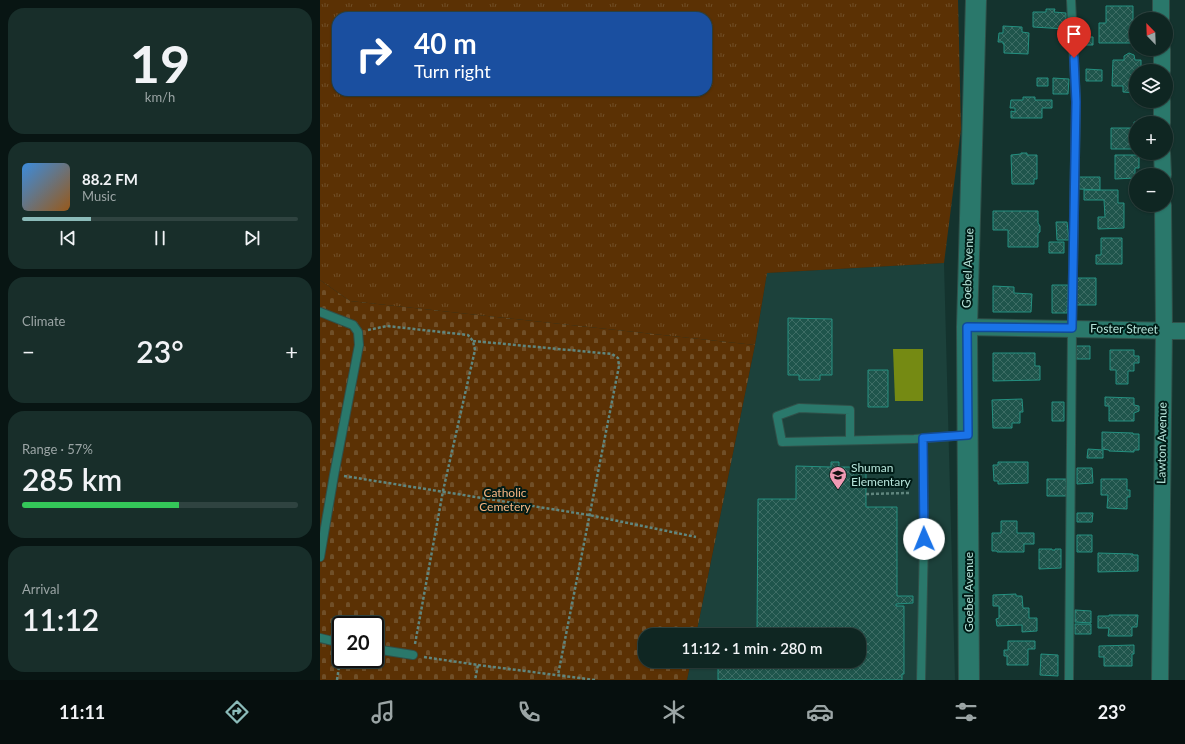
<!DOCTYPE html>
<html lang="en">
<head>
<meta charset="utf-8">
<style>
	:root { --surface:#0f2622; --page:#182e2a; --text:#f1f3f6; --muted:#9ba5a5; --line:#2f4340; --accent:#8bbbb9 }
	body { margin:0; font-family:Lato,sans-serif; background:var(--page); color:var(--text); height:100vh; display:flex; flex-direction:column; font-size:15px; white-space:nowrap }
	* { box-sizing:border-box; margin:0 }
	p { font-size:13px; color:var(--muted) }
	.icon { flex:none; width:22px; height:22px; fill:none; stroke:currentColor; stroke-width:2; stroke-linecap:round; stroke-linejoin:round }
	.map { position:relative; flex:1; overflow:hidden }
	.drawer { display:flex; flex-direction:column; gap:8px; padding:8px; background:#081513; width:320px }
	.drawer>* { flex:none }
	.banner { position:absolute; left:12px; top:12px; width:380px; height:84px; border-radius:16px; box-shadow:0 1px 3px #0004,0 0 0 1px var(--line); background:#1a4fa0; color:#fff; overflow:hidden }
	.needle { width:26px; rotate:337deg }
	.buttons { position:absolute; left:809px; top:12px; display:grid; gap:8px }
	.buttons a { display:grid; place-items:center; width:44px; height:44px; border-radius:50%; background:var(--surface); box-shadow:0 1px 3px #0004,0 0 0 1px var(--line); font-size:20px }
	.speed { position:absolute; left:12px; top:616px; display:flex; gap:8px; font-size:20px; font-weight:700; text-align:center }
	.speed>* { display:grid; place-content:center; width:52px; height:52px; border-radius:50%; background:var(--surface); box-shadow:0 1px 3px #0004,0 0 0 1px var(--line); line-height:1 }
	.speed .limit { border:2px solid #111; border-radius:6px; background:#fff; color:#111 }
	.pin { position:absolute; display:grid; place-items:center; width:34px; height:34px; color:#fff; margin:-41px -17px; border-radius:50% 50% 50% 0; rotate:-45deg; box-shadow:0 0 4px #0007 }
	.pin .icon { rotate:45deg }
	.me { position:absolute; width:44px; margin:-22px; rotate:359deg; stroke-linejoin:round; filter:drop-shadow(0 0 3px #0008) }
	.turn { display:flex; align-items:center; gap:14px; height:84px; padding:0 16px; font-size:18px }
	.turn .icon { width:52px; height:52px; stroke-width:2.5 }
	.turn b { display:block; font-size:28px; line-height:34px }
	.big { font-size:30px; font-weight:600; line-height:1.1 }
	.drawer .tile { flex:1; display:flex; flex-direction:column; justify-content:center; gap:6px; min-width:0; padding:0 14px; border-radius:16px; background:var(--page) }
	.drawer .dial { align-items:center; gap:0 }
	.dial b { font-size:52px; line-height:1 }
	.song { display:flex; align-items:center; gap:12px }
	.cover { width:48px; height:48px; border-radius:6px; background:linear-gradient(135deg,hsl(210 70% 55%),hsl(30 70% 35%)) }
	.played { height:4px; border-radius:2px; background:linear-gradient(90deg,var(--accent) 25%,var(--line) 25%) }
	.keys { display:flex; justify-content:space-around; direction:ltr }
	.heat { display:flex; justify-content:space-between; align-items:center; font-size:22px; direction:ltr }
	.charge { height:6px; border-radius:3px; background:linear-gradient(90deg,#34c759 57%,var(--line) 0) }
	.trip { position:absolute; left:318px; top:628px; width:228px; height:40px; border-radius:16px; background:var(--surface); box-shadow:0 1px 3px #0004,0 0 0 1px var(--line); font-weight:600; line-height:40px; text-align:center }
	.tab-bar { display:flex; height:64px; justify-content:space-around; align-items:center; background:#060f0e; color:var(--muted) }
	.tab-bar .icon { width:28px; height:28px }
	.tab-bar .active { color:var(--accent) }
	.tab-bar b { font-size:18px; color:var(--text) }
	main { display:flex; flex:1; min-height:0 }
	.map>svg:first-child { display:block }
	.built { fill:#1c413b }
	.grass { fill:url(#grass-tufts); fill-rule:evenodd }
	.cemetery { fill:url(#cemetery-stones); fill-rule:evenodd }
	.water { fill:#758a13 }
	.building { fill:url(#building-cross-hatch); stroke:#249080 }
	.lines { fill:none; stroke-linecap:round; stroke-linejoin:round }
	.service-casing { stroke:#305049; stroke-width:10 }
	.minor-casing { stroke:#305049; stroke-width:18 }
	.tertiary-casing { stroke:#305049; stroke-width:22 }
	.path { stroke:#60867e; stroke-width:2.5; stroke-dasharray:3 2; stroke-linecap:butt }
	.service { stroke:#2a786b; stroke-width:8 }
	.minor { stroke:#2a786b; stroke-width:16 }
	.tertiary { stroke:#2a786b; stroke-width:20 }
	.route-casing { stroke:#114b97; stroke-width:10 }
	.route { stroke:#1a73e8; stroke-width:7 }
	.labels { text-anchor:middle; stroke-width:4; stroke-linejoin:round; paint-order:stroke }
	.street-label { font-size:12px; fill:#b7e5db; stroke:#001b16 }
	.poi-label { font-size:12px; fill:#b7e5db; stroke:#001b16; text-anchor:start }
	.park-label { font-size:12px; fill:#f5b582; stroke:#001b16 }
</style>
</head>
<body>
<main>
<section class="drawer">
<div class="tile dial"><b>19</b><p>km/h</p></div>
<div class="tile">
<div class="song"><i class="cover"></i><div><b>88.2 FM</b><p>Music</p></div></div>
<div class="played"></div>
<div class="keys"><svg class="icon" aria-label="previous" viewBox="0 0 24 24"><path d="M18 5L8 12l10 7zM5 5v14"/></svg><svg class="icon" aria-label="pause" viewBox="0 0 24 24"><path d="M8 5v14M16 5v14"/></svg><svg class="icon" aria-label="next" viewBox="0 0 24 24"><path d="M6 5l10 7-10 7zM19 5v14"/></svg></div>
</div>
<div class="tile"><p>Climate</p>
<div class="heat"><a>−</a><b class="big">23°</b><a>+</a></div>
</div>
<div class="tile"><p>Range · 57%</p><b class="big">285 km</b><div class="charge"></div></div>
<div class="tile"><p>Arrival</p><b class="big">11:12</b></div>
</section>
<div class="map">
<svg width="865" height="680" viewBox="0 0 865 680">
	<defs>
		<pattern id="grass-tufts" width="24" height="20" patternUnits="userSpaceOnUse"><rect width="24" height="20" fill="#5b3104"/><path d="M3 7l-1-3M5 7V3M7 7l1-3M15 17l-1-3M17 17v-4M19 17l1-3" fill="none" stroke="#704f28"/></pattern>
		<pattern id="cemetery-stones" width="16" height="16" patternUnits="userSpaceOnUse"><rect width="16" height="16" fill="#5b3104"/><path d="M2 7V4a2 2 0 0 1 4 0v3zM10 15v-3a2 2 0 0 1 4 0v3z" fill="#704f28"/></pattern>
		<pattern id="building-cross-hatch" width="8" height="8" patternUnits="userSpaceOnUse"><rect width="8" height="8" fill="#1f554c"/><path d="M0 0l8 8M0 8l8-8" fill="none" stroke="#3d6d65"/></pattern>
	</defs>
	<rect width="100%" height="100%" fill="#14332e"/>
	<path class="built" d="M624,263L635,680H367L371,661H539V635H376L435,345L447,273Z"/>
	<path class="grass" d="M0,0H638L641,129L624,263L447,273L435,345L30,301L0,280ZM17,17H387V91H17Z"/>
	<path class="cemetery" d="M0,280L30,301L435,345L376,635H325V661H371L367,680H0ZM21,625H55V659H21Z"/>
	<path class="water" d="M573,349H603V401H575Z"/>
	<path class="building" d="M786,6H813V43H779V23H786Z
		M726,9H735L734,12L746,13V29L713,27V12H726Z
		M683,26L702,27V32L709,33L708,54L684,53V44H683V42H678L679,33H683Z
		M761,37H773V45H761Z
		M809,53L814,55L815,60H821V71H816V93L803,92V86H792L793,60H804V56Z
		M766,69L782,70V81H766Z
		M717,78H728V86H717Z
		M733,78L749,79L748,94H733Z
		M703,97H715V100H732V108H722V118H691V111L695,112V108H690L691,100H703Z
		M814,122H823V123H816V149H791V128H814Z
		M701,153H707V155H717V179H714V184H692L691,155L701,154Z
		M795,155H819V168H815V178L795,179Z
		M759,177H780V190L759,189Z
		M764,190H798V203H804V228L778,229V217H785L784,200H764Z
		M673,211H718V223L720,226V232L718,233V247H688V230H673Z
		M736,222H747L749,240H737Z
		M781,238H802V264H776V255H781Z
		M729,242H744V253H729Z
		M756,278H776V305H756Z
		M732,285H748L747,313H732Z
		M673,286L694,287V293L712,294L711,312H673Z
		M468,318L512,319V375H500V380H479V375H468Z
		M756,346H770V359H756Z
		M790,350H814V356H819V363H814V371H808V384H796V370H790Z
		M673,353H715V366H720V380L673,381Z
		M548,370H568V407H548Z
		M785,397L814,398V405L819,406V411L814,413V421H789V406H785Z
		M702,399L703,412H700V423H692V428H673L672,400Z
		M732,402H744V421H732Z
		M782,432L813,433V434H819V450H814V452L789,451V450L782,449Z
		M768,449L783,450V458H767Z
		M511,462H519V467H546V507H577V596H593V603L576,604V606H584V674H582V680H398V665H437V661H539V635H437L438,499H476V466L511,467Z
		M678,462H708V483L678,484V481H674L673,465H678Z
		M757,468H772L773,483L757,484Z
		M727,479H746L747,496H727Z
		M781,479H807V490H810V497H807V509L787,508L788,495H781Z
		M757,513H773L772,522H757Z
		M681,521H697V533H714V544H704V552H677V551H672V533H681Z
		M757,535H772V552H757Z
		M719,549H732V550H735V549H741V568L719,569Z
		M778,553L813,554V555H818V571L778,572Z
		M696,594V596H702L703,608H709V618H717V631L702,632V625L677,626L676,619L679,618V606H673V595Z
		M755,610L771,611V623L755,622Z
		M789,615H818L817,627H812V636H788L789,628H778V616H789Z
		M755,624H771V634H755Z
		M688,641H715V649H708V665H687V656H684V650H688Z
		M814,645V654H812V666H784V657H779V646Z
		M721,654L738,655V676L720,675Z"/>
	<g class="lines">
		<defs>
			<path id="service" d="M0,312L33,325L38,332L39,345L14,475L0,557
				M530,440V410L479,408L457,416L462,442L594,439L648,435
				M0,638L21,643
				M55,649L93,655
				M601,680L604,539L603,438
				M749,680L752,328L756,102L751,0"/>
			<path id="minor" d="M841,0V19
				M842,49V71
				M842,101V123
				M842,153L843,175
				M647,327L865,331
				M840,680L844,330L843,205"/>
			<path id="tertiary" d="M649,680L647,327L656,0"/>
		</defs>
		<use href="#service" class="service-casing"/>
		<use href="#minor" class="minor-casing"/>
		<use href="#tertiary" class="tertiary-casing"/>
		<path class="path" d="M48,330L67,326L148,335L153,341L155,350L123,491L95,644
			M153,341L292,354L298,358L299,366L238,675
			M24,476L269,515L376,537
			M546,494L589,493
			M104,657L158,665L155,680
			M158,665L275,680
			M17,680L21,654"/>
		<use href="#service" class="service"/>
		<use href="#minor" class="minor"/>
		<use href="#tertiary" class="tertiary"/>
	</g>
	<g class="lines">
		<defs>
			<path id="route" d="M604,539L603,438L648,435L647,327L752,328L756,102L754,58"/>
		</defs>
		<use href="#route" class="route-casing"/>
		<use href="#route" class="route"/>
	</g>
	<defs>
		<symbol id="school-pin" viewBox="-11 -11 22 30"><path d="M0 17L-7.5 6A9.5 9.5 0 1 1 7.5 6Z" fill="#f09ab4" stroke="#001b16"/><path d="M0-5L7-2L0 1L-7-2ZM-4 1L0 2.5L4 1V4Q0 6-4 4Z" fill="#111"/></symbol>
	</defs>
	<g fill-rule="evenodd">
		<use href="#school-pin" x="508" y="465" width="20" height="27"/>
	</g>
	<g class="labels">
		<g class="street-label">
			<text transform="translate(648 268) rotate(-88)" y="4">Goebel Avenue</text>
			<text transform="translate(804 329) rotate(1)" y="4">Foster Street</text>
			<text transform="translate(842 443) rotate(-89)" y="4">Lawton Avenue</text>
			<text transform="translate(649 592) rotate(-90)" y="4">Goebel Avenue</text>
		</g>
		<g class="poi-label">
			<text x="531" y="472">Shuman<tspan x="531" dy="14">Elementary</tspan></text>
		</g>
		<g class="park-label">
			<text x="185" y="497">Catholic<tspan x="185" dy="14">Cemetery</tspan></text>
		</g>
	</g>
</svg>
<div class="buttons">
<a><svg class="needle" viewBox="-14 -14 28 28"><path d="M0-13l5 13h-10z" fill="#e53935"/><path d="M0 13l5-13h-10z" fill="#9ba5a5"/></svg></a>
<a><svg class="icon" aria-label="layers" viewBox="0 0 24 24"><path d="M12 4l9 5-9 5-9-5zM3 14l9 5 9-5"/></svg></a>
<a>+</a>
<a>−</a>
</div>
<div class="speed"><div class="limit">20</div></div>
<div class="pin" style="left:754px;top:58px;background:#d93025"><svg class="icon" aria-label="arrive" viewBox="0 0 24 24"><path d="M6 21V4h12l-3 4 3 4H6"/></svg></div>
<svg class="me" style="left:604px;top:539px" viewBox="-20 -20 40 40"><circle r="19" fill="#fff"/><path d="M0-13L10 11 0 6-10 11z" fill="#1a73e8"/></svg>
<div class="trip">11:12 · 1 min · 280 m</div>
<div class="banner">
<div class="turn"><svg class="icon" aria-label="right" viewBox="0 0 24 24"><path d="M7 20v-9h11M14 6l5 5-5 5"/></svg><div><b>40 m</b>Turn right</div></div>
</div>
</div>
</main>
<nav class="tab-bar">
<b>11:11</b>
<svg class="icon active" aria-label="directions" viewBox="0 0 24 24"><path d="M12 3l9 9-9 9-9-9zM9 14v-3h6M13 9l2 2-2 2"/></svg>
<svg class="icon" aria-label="music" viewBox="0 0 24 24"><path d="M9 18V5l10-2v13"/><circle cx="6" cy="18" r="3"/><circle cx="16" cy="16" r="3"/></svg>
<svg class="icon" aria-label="phone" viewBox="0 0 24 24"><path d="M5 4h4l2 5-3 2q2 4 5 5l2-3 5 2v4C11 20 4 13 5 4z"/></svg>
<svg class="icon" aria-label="climate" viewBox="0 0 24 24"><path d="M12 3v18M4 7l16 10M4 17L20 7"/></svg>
<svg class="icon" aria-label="car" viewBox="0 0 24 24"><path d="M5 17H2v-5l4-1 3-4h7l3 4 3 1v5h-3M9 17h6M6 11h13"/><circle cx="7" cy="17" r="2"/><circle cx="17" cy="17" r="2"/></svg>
<svg class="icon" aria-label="filters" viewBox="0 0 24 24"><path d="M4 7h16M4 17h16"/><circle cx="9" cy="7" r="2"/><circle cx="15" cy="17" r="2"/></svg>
<b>23°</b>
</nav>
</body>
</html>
